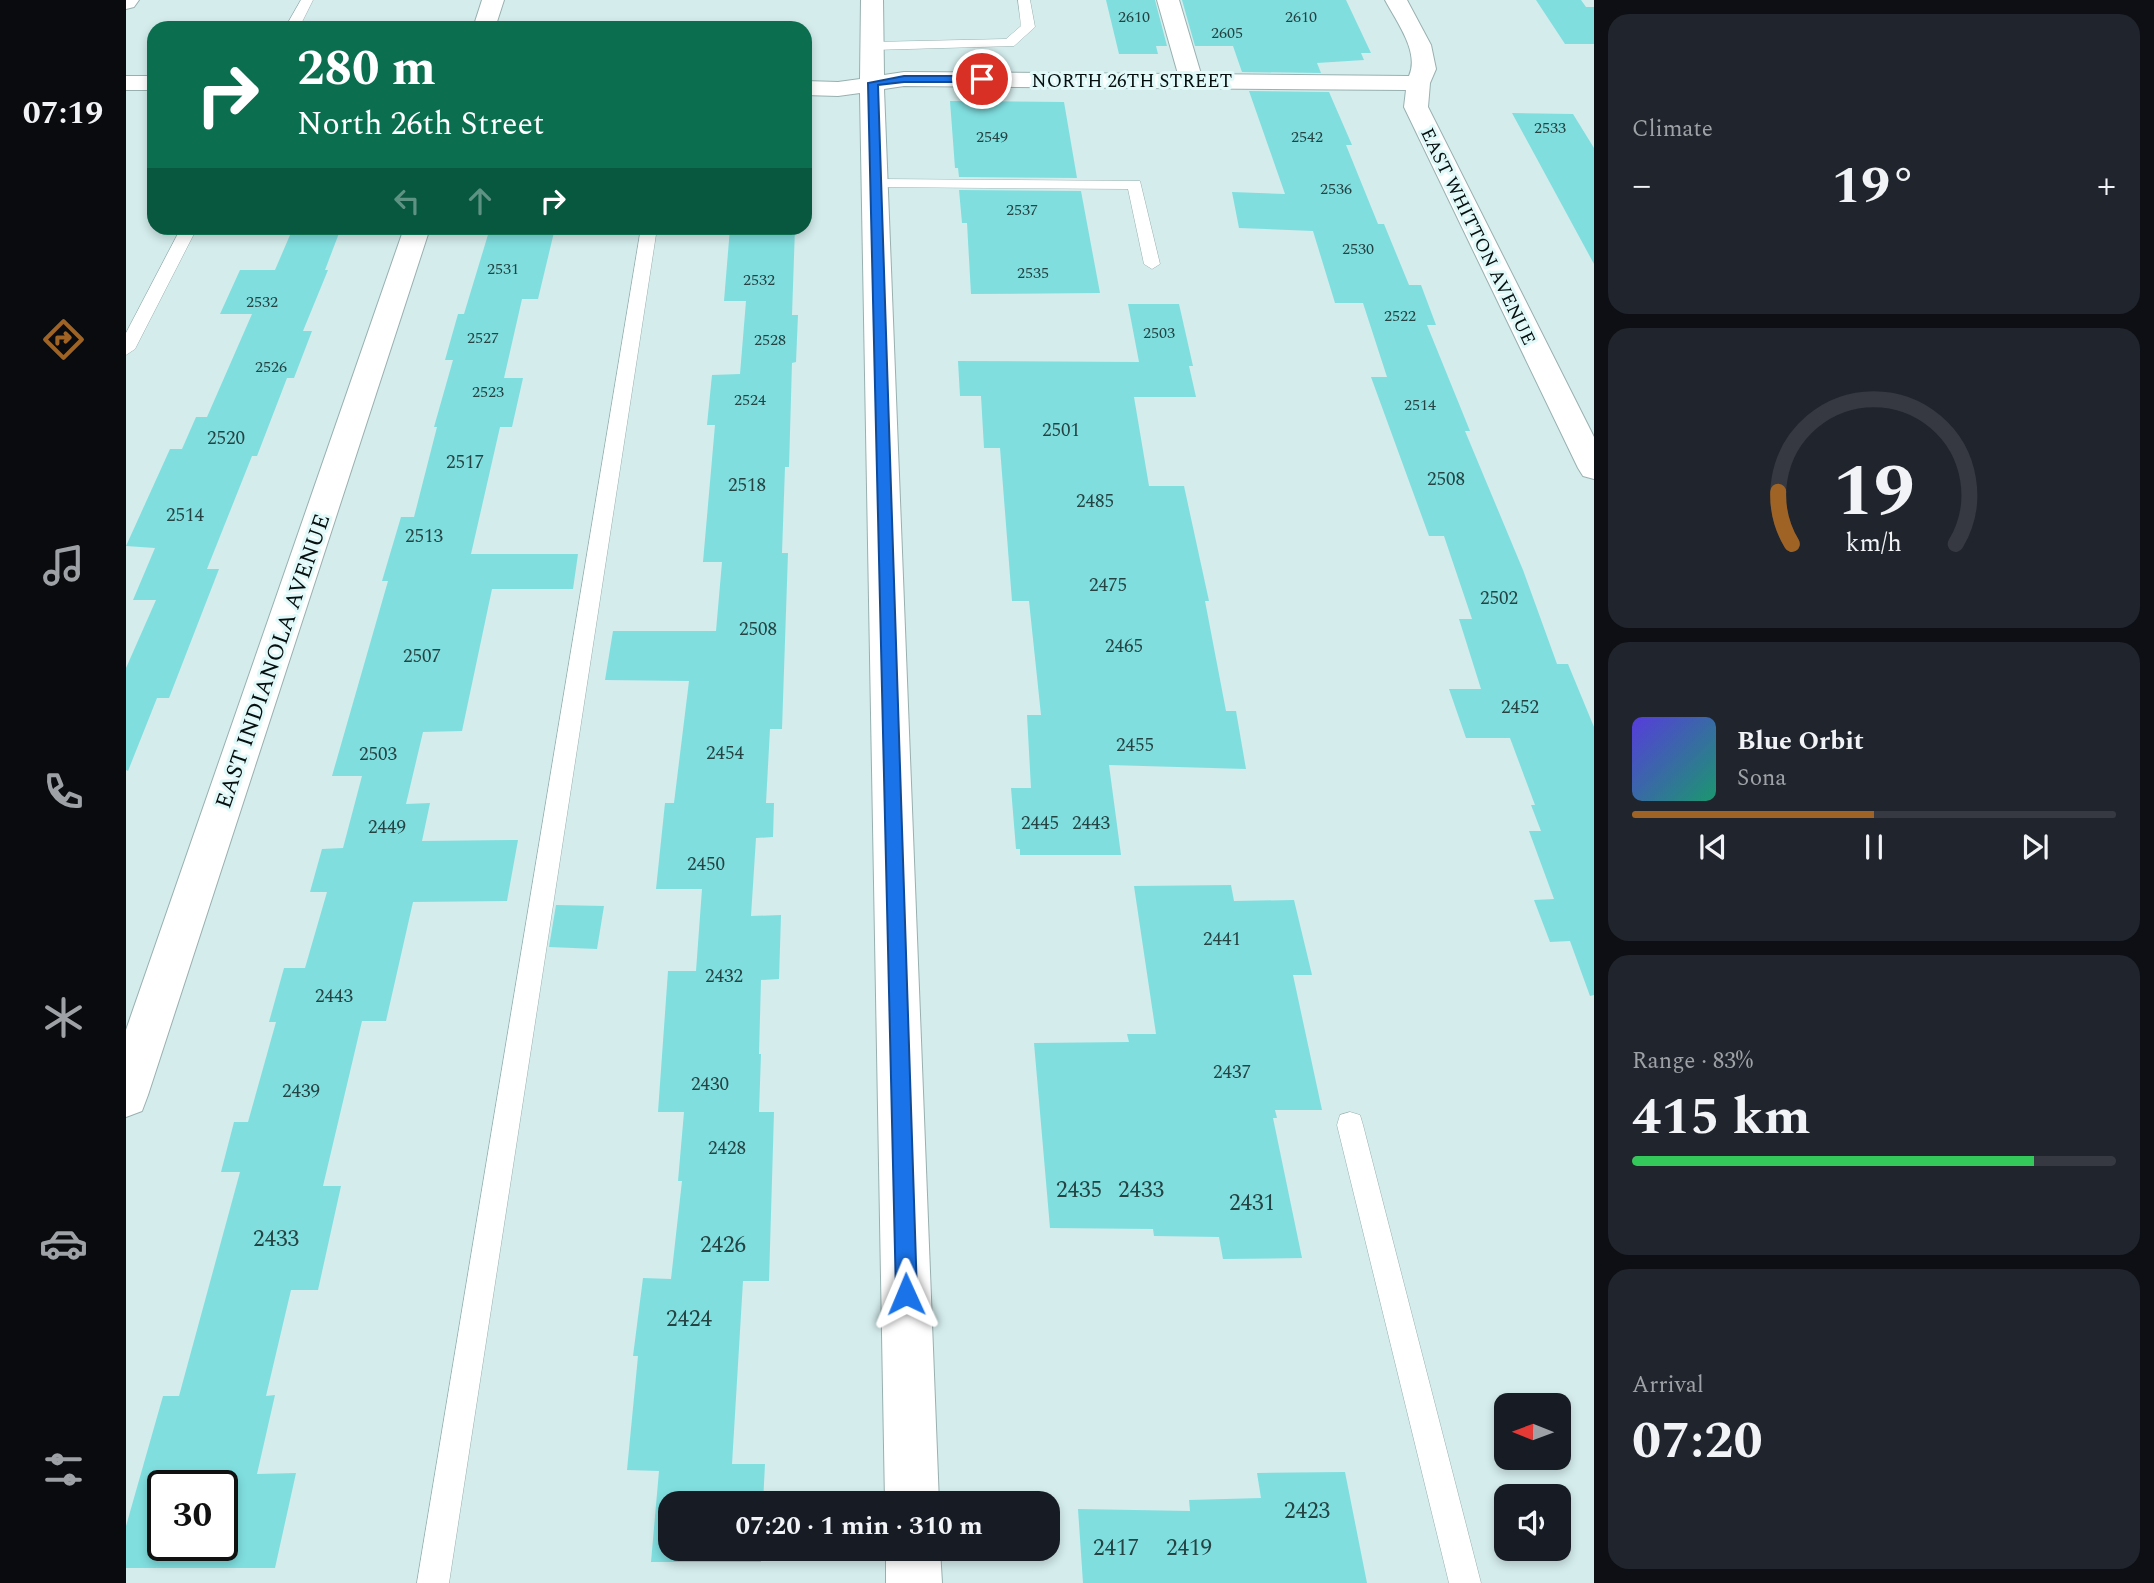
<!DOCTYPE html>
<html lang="en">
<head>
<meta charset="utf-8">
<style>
	:root { --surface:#171b24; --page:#20242c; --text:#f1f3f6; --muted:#9ea1a6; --line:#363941; --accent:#9f6425 }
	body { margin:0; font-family:Spectral,serif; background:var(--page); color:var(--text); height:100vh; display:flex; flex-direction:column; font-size:26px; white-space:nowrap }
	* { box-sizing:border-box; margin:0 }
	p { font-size:23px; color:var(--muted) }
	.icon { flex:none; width:38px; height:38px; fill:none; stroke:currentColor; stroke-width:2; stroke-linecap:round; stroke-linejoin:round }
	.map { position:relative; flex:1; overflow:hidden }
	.sheet { display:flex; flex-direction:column; gap:14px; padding:14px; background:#0d0f14; width:560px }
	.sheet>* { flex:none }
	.guide { position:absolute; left:21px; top:21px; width:665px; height:214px; border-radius:21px; box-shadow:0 4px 10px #0003; background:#0b6e4f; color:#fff; overflow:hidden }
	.needle { width:46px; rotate:271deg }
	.controls { position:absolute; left:1368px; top:1393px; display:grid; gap:14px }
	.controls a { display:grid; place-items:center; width:77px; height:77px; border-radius:14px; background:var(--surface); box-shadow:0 4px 10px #0003; font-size:35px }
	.speed { position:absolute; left:21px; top:1470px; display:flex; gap:14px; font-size:35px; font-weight:700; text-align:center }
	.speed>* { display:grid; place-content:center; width:91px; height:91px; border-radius:50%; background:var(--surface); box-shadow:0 4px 10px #0003; line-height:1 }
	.speed .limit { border:4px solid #111; border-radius:10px; background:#fff; color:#111 }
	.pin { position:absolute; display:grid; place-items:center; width:60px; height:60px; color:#fff; margin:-30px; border:4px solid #fff; border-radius:50%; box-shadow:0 2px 7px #0007 }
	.me { position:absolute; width:77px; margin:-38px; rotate:359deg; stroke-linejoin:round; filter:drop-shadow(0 0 5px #0008) }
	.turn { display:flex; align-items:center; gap:24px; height:147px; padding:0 35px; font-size:32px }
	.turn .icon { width:91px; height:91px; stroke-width:2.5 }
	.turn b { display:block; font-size:49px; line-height:60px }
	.lanes { display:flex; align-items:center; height:66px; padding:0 35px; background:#0003; justify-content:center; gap:35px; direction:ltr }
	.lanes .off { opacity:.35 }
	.big { font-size:52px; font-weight:700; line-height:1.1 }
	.sheet .widget { flex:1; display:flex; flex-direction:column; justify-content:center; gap:10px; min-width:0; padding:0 24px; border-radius:21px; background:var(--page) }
	.sheet .dial { align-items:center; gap:0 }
	.dial svg { height:182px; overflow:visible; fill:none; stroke:var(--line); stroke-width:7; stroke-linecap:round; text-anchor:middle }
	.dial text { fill:var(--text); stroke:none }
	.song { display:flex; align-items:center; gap:21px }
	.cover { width:84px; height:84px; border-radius:10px; background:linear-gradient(135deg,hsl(250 70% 55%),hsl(160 70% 35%)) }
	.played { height:7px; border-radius:4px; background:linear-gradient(90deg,var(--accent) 50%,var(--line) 50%) }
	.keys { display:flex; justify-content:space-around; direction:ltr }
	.heat { display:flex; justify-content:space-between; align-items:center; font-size:38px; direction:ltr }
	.charge { height:10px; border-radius:5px; background:linear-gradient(90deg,#34c759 83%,var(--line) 0) }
	.trip { position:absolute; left:532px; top:1491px; width:402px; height:70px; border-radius:21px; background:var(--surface); box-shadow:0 4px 10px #0003; font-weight:700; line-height:70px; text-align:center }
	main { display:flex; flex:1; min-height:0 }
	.tabs { display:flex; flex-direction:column; width:126px; justify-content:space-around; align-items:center; background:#090b0e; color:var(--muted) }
	.tabs .icon { width:49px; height:49px }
	.tabs .on { color:var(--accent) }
	.tabs b { font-size:32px; color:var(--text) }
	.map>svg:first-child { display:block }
	.building { fill:#80dedf; fill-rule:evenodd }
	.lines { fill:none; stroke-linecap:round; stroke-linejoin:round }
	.lane-casing { stroke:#99b0b0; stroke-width:1 }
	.street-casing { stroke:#99b0b0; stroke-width:2 }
	.lane { fill:#fff; fill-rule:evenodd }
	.street { fill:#fff; fill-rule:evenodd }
	.route { fill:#1a73e8; stroke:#114b97; stroke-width:2 }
	.labels { text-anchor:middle; stroke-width:6; stroke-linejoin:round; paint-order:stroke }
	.far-number-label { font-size:16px; fill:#254343 }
	.far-street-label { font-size:19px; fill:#070f0f; stroke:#e1f9f9 }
	.number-label { font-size:19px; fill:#254343 }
	.street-label { font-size:23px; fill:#070f0f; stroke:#e1f9f9 }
	.near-number-label { font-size:23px; fill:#254343 }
</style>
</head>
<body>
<main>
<nav class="tabs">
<b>07:19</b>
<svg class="icon on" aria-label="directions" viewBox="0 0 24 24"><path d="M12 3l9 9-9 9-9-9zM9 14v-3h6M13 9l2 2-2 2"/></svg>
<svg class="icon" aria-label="music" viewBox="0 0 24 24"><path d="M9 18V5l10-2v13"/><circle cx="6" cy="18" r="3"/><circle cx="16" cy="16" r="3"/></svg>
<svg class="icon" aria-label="phone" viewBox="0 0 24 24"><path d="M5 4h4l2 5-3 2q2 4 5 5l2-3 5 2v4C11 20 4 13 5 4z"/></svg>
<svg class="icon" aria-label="climate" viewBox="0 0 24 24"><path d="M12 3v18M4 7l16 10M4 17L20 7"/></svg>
<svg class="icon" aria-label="car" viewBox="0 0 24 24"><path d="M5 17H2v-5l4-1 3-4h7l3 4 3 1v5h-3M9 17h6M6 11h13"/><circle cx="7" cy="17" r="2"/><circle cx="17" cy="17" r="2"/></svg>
<svg class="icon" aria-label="filters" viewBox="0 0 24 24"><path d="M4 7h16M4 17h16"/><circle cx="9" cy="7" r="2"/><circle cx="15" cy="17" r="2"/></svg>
</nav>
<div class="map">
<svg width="1468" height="1583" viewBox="0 0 1468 1583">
	<rect width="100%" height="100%" fill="#d4ecec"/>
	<path class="building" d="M980,0H1029L1041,46H1030L1032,54H993Z
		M1056,0H1220L1245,53H1235L1238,60L1191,63L1195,73L1116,72L1107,46H1069Z
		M1410,0H1455L1460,7H1468V44H1439Z
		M1123,91L1203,92L1226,145H1220L1252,224H1258L1283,285H1295L1310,325H1301L1344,431H1339L1397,570L1431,664H1442L1468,727V995L1464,996L1444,941L1424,942L1408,900L1428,899L1403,831H1415L1405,805H1409L1384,738H1340L1323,689H1355L1333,619H1346L1318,536H1303L1245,377H1261L1237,303H1209L1187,231L1113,228L1106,192L1159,194Z
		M824,101L938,102L951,178L833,177L832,168H829Z
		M1386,113L1447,114L1468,148V264Z
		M833,190L955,191L974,293L845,294L841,223H836Z
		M167,228H215L199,270H202L177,331H186L168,378H161L131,456H126L81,569H93L43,698H31L2,771L0,770V668L30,600H7L29,548L0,546L44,449H56L70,417H81L126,314H94L114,270H149Z
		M364,228H429L412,299H396L378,378H397L386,427H374L345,554H452L447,589H366L336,731L297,732L280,804L304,803L296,841L392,840L381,901L287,902L260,1021H236L197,1186H215L192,1290H165L140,1396L149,1395L131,1474L170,1473L149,1568H0V1526L37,1396H53L114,1172H95L108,1122H122L150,1022H143L158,968H179L201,892H184L196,849L217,848L236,776H206L262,581H256L275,517H288L311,427H308L327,360H319L332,314H338ZM37,1486H96V1545H37Z
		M604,228H669L666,315H672L670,362L666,363L663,467H659L656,553H662L656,729H644L640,803H648L647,837L630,838L625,916L655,915L653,979L635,980L633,1054H635L633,1112H648L643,1281H617L606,1464H639L637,1503H544V1549H635V1562H525L533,1471L501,1470L512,1356H507L517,1278L545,1279L556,1181H552L558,1112H532L542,971H570L576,889H530L539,803H548L563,681L479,680L487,631H590L596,562H577L589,425H581L586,375L614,374L620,301H598Z
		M1002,304H1053L1067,366H1063L1070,397H1008L1023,486H1058L1083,601H1079L1100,711H1110L1120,769L983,765L995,855H894V849H890L885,788H905L901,715H915L903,601H886L874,448H858L855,396H834L832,361L1013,362Z
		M1105,885L1108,901L1168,900L1186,975H1167L1196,1110H1149L1151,1118H1147L1176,1258L1097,1259L1093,1237L1028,1236L1027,1229L924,1228L908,1043L1003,1042L1001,1034H1030L1008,886Z
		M430,905L478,906L471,949L423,947Z
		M1219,1472L1241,1583H957L952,1509L1064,1511L1063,1500L1135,1498L1131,1473Z"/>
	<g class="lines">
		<defs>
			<path id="lane" d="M175,0H187L173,28H159Z
				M892,0H904L909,27L888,46L747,50L740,46L747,42L880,39L895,26Z
				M751,179L1014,181L1034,264L1026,269L1018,264L1002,189L746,187L743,184Z
				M55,228H71L9,349L0,355V333Z
				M515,228H531L323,1583H291Z
				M1224,1112L1234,1115L1237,1125L1355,1583H1323L1211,1125L1214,1115Z"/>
			<path id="street" d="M0,0H13L8,7L0,9Z
				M356,0H378L369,28H347Z
				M735,0H757L758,75L778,72L1052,74L1031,0H1053L1075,74L1283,76C1294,52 1270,21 1259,0H1281L1305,45L1310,69L1304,83L1302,107L1468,437V479L1457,476L1452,468L1278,107L1280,90L778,86L758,89L813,1503H759L734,93L712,96L679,95V81L712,82L734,79Z
				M0,76H28V90H0Z
				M278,228H304L22,1095L16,1111L0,1117V1030Z
				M760,1549H814L816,1583H760Z"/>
		</defs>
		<use href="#lane" class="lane-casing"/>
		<use href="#street" class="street-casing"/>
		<use href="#lane" class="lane"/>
		<use href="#street" class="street"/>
	</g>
	<path class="route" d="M778,76H856L861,79L856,82H778L752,85L791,1294L788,1301L780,1304L773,1301L770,1294L742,83Z"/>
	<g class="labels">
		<g class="far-number-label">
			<text x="1008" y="22">2610</text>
			<text x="1175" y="22">2610</text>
			<text x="1101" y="38">2605</text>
			<text x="1424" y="133">2533</text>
			<text x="866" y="142">2549</text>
			<text x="1181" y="142">2542</text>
			<text x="1210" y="194">2536</text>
			<text x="896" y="215">2537</text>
			<text x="1232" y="254">2530</text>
			<text x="377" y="274">2531</text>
			<text x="907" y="278">2535</text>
			<text x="633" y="285">2532</text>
			<text x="136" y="307">2532</text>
			<text x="1274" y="321">2522</text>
			<text x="1033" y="338">2503</text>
			<text x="357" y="343">2527</text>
			<text x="644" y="345">2528</text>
			<text x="145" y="372">2526</text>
			<text x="362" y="397">2523</text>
			<text x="624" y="405">2524</text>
			<text x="1294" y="410">2514</text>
		</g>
		<g class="far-street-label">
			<text x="1006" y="87">NORTH 26TH STREET</text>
			<text transform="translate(1353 236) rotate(64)" y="7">EAST WHITTON AVENUE</text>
		</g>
		<g class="number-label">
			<text x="935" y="436">2501</text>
			<text x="100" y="444">2520</text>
			<text x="339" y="468">2517</text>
			<text x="1320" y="485">2508</text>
			<text x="621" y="491">2518</text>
			<text x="969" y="507">2485</text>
			<text x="59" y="521">2514</text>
			<text x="298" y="542">2513</text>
			<text x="982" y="591">2475</text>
			<text x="1373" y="604">2502</text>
			<text x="632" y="635">2508</text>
			<text x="998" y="652">2465</text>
			<text x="296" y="662">2507</text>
			<text x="1394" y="713">2452</text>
			<text x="1009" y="751">2455</text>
			<text x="599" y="759">2454</text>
			<text x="252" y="760">2503</text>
			<text x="914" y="829">2445</text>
			<text x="965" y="829">2443</text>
			<text x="261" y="833">2449</text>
			<text x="580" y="870">2450</text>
			<text x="1096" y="945">2441</text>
			<text x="598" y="982">2432</text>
			<text x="208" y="1002">2443</text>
			<text x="1106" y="1078">2437</text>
			<text x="584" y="1090">2430</text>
			<text x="175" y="1097">2439</text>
			<text x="601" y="1154">2428</text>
		</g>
		<g class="street-label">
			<text transform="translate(146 661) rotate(-71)" y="8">EAST INDIANOLA AVENUE</text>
		</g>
		<g class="near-number-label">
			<text x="953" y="1197">2435</text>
			<text x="1015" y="1197">2433</text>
			<text x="1126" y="1210">2431</text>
			<text x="150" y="1246">2433</text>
			<text x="597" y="1252">2426</text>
			<text x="563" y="1326">2424</text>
			<text x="1181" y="1518">2423</text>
			<text x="990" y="1555">2417</text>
			<text x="1063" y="1555">2419</text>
		</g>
	</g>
</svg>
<div class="controls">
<a><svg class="needle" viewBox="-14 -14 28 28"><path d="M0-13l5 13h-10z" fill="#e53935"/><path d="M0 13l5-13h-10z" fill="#9ea1a6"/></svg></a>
<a><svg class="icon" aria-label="sound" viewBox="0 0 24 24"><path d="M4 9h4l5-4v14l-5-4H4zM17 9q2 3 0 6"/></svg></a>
</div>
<div class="speed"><div class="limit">30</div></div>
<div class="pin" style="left:856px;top:79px;background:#d93025"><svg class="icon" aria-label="arrive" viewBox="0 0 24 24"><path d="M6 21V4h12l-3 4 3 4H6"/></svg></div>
<svg class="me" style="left:780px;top:1294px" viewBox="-20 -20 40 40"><path d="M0-17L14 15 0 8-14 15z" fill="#1a73e8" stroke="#fff" stroke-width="4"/></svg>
<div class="trip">07:20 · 1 min · 310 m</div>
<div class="guide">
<div class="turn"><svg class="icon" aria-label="right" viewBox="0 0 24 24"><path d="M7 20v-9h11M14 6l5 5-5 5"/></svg><div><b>280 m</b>North 26th Street</div></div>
<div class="lanes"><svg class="icon off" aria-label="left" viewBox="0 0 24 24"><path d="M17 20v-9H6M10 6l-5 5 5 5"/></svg><svg class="icon off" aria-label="ahead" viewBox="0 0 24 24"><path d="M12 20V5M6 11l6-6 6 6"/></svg><svg class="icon" aria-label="right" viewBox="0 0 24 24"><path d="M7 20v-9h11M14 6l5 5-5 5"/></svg></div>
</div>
</div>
<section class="sheet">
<div class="widget"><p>Climate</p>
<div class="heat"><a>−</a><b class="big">19°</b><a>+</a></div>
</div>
<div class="widget dial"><svg viewBox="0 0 100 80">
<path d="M14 69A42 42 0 1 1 86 69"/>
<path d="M14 69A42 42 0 0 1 8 46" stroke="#9f6425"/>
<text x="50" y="56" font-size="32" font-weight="700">19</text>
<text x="50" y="72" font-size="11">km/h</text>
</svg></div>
<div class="widget">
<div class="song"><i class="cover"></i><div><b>Blue Orbit</b><p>Sona</p></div></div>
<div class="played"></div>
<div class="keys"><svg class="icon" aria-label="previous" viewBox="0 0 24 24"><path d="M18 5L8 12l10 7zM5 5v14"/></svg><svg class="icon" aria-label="pause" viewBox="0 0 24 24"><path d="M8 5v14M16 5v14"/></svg><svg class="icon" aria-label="next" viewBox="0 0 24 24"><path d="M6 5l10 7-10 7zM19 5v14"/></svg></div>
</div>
<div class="widget"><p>Range · 83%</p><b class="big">415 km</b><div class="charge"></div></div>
<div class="widget"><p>Arrival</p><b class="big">07:20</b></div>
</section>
</main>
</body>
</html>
